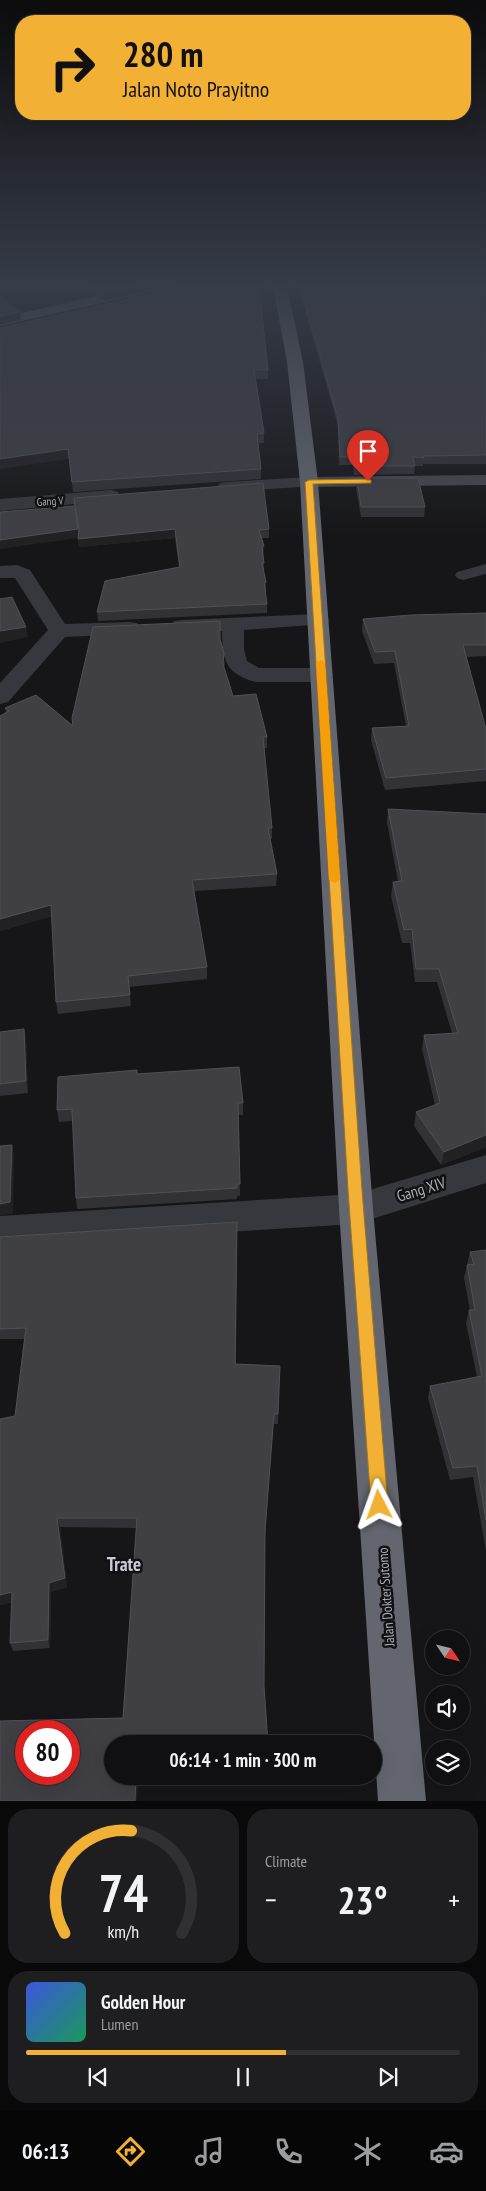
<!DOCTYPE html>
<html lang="en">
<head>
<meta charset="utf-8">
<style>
	:root { --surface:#101012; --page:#1e1e20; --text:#f1f3f6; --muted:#9c9d9f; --line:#303032; --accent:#f2b134 }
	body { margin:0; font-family:"PT Sans Narrow",sans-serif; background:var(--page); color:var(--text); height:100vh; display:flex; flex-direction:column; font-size:19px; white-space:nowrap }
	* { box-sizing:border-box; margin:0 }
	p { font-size:16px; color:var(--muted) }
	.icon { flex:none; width:28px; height:28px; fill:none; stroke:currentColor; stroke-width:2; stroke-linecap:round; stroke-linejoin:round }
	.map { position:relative; height:1801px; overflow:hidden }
	.drawer { display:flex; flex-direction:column; gap:8px; padding:8px; background:#09090a; flex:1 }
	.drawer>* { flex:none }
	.hud { position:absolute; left:15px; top:15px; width:456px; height:105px; border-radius:20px; box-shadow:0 5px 20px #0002,0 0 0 1px var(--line); background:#f2b134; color:#111; overflow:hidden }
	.needle { width:32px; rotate:125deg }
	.buttons { position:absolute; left:425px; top:1630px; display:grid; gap:10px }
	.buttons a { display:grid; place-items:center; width:45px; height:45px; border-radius:50%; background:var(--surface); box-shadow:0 5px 20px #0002,0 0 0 1px var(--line); font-size:25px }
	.speed { position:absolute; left:15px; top:1720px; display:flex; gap:10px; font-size:25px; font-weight:700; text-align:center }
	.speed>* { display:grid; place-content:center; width:65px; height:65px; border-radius:50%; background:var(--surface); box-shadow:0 5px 20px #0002,0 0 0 1px var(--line); line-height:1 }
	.speed .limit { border:8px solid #d22; background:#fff; color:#111 }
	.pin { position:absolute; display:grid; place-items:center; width:42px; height:42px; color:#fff; margin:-51px -21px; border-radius:50% 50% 50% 0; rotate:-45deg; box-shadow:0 0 5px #0007 }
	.pin .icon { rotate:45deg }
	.me { position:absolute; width:55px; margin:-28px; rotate:356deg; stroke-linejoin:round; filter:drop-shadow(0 0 4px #0008) }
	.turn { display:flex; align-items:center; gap:18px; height:105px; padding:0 25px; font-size:22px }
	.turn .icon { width:65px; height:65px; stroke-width:2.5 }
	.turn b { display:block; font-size:35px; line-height:42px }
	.big { font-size:38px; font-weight:600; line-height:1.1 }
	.drawer .widget { flex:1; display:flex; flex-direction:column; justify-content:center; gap:8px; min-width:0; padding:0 18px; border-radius:20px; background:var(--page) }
	.drawer .dial { align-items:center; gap:0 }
	.dial svg { height:130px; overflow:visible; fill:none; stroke:var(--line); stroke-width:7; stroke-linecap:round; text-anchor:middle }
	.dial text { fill:var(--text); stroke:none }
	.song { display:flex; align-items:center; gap:15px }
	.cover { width:60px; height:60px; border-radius:8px; background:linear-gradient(135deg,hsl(230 70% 55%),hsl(150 70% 35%)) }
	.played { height:5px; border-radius:2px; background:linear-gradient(90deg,var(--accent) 60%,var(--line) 60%) }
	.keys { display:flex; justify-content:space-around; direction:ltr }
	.heat { display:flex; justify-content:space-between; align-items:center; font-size:28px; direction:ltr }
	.drawer .tiles { flex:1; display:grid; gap:8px; grid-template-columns:1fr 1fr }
	.widget:last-child { grid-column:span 2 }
	.trip { position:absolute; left:104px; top:1735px; width:278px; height:50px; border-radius:25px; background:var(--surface); box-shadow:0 5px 20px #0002,0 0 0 1px var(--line); font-weight:600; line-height:50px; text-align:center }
	.dock { display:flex; height:80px; justify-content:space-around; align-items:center; background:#060607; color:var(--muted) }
	.dock .icon { width:35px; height:35px }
	.dock .current { color:var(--accent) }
	.dock b { font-size:22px; color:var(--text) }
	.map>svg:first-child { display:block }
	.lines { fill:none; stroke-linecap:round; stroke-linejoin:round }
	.lane { fill:#37383d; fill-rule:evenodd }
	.street { fill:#37383d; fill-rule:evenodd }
	.secondary { fill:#45474d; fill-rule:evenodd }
	.highway { fill:#63666e; fill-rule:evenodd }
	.wall { fill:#323236; fill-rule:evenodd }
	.shaded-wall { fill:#212124 }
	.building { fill:#3f3f44; stroke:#4f5156; fill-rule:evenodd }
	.route { fill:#f2b134; stroke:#9d7322 }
	.slow { fill:#f59e0b }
	.labels { text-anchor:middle; stroke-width:5; stroke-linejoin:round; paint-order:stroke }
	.far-street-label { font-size:11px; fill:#a8adb8; stroke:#111113 }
	.street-label { font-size:14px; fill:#a8adb8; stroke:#111113 }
	.near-street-label { font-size:16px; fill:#a8adb8; stroke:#111113 }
	.near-quarter-label { font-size:19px; font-weight:bold; fill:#c9ccd4; stroke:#111113 }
</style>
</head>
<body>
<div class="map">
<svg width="486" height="1801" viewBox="0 0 486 1801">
	<rect width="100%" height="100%" fill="#161618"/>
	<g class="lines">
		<path class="lane" d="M486,564V574L463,580L457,578L455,575L457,572Z"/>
		<path class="street" d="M309,477L315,478L318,482L315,486L226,492L220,491L217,487L220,483L226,482Z
			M111,490L118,492L120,496L118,500L0,511V499Z
			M17,565L30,570L65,624L129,622L137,623L140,628L137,633L129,634L65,637L8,702L0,704V683L48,630L15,578H0V566Z
			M318,614L325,616L329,620L325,624L244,630V649L247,661L259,668H322L330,670L333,675L330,680L322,682H256C225,674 222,659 222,631L182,632L174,631L171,626L174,621L182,620Z
			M486,1155V1183L356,1224L0,1246V1216L356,1194Z"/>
		<path class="secondary" d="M486,475V485L309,487L303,486L300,482L303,478L309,477Z"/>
		<path class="highway" d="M139,286H166L159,290L0,326V318Z
			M273,286H287L303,362L318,482L373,1209L426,1801H378L339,1209L300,482L287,362Z"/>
	</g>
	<path class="wall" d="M87,286H167L104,301Z
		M298,286H486V464H423V466H415L414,474L354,475L353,465H339L338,426Z
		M0,328L268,370V379H255L264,433V443H258L261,469V479L73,492L69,459Z
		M357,478L425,507L424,517H361L356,488Z
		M0,512L269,529V538H262L264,546L263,555L264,563V572L266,582V591H265L267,604V613L98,621L97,612L179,567L175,538L79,547L78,538ZM76,518L79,532L78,538Z
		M486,613V656L466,657L486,729V781L385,790L371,740L372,728L406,726L394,663L374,664L362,631L363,619Z
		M220,639L225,664L224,667L233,696L267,737V748H264L272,828V839H270L277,874L276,886L194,891L207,967V979L129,987L131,1006L58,1014L56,1002L52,916L0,931L6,713L5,708L73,726Z
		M388,809L486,814V1147L441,1165L414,1126L416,1112L435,1105L422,1049L424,1035L452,1033L437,982H415L410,943H402L391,896L393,882H398L387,822Z
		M24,1029L26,1041L28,1093L0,1096V1032Z
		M137,1074L243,1103V1115H238L240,1196H237V1199L77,1209L76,1198L73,1121L59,1122L57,1110Z
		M237,1222L236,1364L280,1366L278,1424H273L265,1537L264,1686L268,1744H112V1776H138L137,1801H0V1721L123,1718L136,1528L60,1527L67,1587L51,1592L50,1648L13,1651L10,1643L12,1602L0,1605V1419L15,1416L24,1339H0V1237ZM26,1731H69V1774H26Z
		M486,1250V1551L473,1477L450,1480L428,1398L430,1386L477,1377L466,1323L469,1310H470L464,1278L470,1252Z"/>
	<path class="shaded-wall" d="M131,286H167L104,301V293Z
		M20,312L21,320L0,325V317Z
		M68,449L69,459L0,469V459Z
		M78,529V538L0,549V540Z
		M175,529V538L79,547L78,539Z
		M26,627L28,637L0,643V631Z
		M51,905L53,916L0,931V919Z
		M24,1029L26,1041L28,1093L26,1081Z
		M486,1135V1147L441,1165L444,1152Z
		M12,1145L14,1156L13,1213L0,1216V1204Z
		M57,1518L60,1527L67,1587L51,1592L50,1648L48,1640L49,1583Z
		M12,1592L15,1601L0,1605V1595Z
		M136,1776H138L137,1801H135Z"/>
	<path class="building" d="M96,286H131L104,293Z
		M185,286H259L268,370H254L264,433L257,434L261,469L72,482L68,449L0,459V328Z
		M300,286H486V455L423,456L424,458L413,457L415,466H355L354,457H340L338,418Z
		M0,296L20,312L0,317Z
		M357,478H418L425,507H361Z
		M263,483L269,529L259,530L264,546H262L264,563H262L266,582H264L267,604L97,612L105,581L180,567L175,529L78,539L79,529L75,508L78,529L0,540V512L75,506L74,498Z
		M12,597L26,627L0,631V599Z
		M486,613V645H463L486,729V769L386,778L372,728L409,726L395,651L375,652L363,619L411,615Z
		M220,621V639L224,653L223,664L233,696L256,694L267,737H263L272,828H268L277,874L192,880L207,967L128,976L130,995L56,1002L51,905L0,919V716L9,711L5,708L36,695L73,726L72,718L93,627Z
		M388,809L486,814V1135L444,1152L416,1112L440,1103L424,1035L458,1033L439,969H416L412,929L404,930L393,882L402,881Z
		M24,1029L26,1081L0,1084V1032Z
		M239,1067L243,1103H238L240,1184H237V1188L76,1198L72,1109L57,1110L58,1077L137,1070V1074Z
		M12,1145L10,1202L0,1204V1146Z
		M237,1222L235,1364L280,1366L278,1414H274L265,1531L264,1686L268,1744H112V1776H136L135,1801H0V1721L123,1718L137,1518H57L65,1578L49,1583L48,1640L10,1643L12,1592L0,1595V1419L15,1416L26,1328L0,1329V1237ZM26,1731H69V1774H26Z
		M486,1250V1520L477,1466L453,1468L430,1386L482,1376L469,1310H475L467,1265L474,1264L470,1252Z"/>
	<linearGradient id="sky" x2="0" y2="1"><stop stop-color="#0c0c0d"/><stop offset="0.53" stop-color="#363c48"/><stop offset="1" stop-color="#363c48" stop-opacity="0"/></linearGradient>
	<rect width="486" height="538" fill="url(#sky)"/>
	<path class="route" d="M368,479L371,480V483L313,484L362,1190L388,1505L385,1511L379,1514L373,1511L371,1505L348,1190L305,482L309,480Z"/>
	<path class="slow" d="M321,660L325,663L340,880L335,883L329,880L316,663Z"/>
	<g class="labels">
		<g class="far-street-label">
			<text transform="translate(50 501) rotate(-4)" y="4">Gang V</text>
		</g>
		<g class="street-label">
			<text transform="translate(386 1597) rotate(-94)" y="5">Jalan Dokter Sutomo</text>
		</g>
		<g class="near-street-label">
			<text transform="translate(421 1189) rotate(-17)" y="6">Gang XIV</text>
		</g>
		<g class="near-quarter-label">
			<text x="124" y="1571">Trate</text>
		</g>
	</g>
</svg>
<div class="buttons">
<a><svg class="needle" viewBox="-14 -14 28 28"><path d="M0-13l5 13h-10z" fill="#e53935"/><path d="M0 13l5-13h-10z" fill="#9c9d9f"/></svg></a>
<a><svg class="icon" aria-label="sound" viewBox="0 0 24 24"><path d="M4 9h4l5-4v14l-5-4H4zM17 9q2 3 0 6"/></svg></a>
<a><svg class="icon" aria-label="layers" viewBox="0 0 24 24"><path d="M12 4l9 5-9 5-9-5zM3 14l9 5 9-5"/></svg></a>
</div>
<div class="speed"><div class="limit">80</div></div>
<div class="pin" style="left:368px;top:481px;background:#d93025"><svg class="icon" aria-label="arrive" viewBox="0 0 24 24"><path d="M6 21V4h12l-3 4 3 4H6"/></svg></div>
<svg class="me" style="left:379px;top:1505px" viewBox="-20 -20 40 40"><path d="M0-17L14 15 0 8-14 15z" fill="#f2b134" stroke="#fff" stroke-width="4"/></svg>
<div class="trip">06:14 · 1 min · 300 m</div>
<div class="hud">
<div class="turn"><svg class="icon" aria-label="right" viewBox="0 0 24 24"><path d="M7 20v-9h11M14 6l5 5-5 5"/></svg><div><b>280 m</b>Jalan Noto Prayitno</div></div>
</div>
</div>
<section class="drawer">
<div class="tiles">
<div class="widget dial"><svg viewBox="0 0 100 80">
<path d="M14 69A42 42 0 1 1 86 69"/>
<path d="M14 69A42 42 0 0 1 55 6" stroke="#f2b134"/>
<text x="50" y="56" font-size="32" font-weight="700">74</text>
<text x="50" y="72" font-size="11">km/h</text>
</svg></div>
<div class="widget"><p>Climate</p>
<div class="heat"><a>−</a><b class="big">23°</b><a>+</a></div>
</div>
<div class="widget">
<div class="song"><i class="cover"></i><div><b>Golden Hour</b><p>Lumen</p></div></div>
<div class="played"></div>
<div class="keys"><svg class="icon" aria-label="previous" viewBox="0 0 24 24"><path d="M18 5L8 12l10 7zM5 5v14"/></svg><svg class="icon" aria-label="pause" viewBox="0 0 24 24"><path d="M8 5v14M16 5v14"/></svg><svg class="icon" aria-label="next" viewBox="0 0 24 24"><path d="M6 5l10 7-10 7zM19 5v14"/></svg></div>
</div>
</div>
</section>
<nav class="dock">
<b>06:13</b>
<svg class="icon current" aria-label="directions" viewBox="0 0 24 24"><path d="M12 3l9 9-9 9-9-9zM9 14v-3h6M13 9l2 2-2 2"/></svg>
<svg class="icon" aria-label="music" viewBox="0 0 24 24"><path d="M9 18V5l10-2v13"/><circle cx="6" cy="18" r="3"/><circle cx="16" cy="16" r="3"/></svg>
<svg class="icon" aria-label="phone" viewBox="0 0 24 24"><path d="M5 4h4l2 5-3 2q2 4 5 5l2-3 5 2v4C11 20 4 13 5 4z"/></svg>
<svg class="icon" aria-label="climate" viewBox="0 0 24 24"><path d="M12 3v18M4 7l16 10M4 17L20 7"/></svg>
<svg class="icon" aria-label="car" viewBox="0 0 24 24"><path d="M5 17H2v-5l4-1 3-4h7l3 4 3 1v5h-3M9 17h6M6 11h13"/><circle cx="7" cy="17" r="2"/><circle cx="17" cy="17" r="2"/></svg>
</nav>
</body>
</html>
